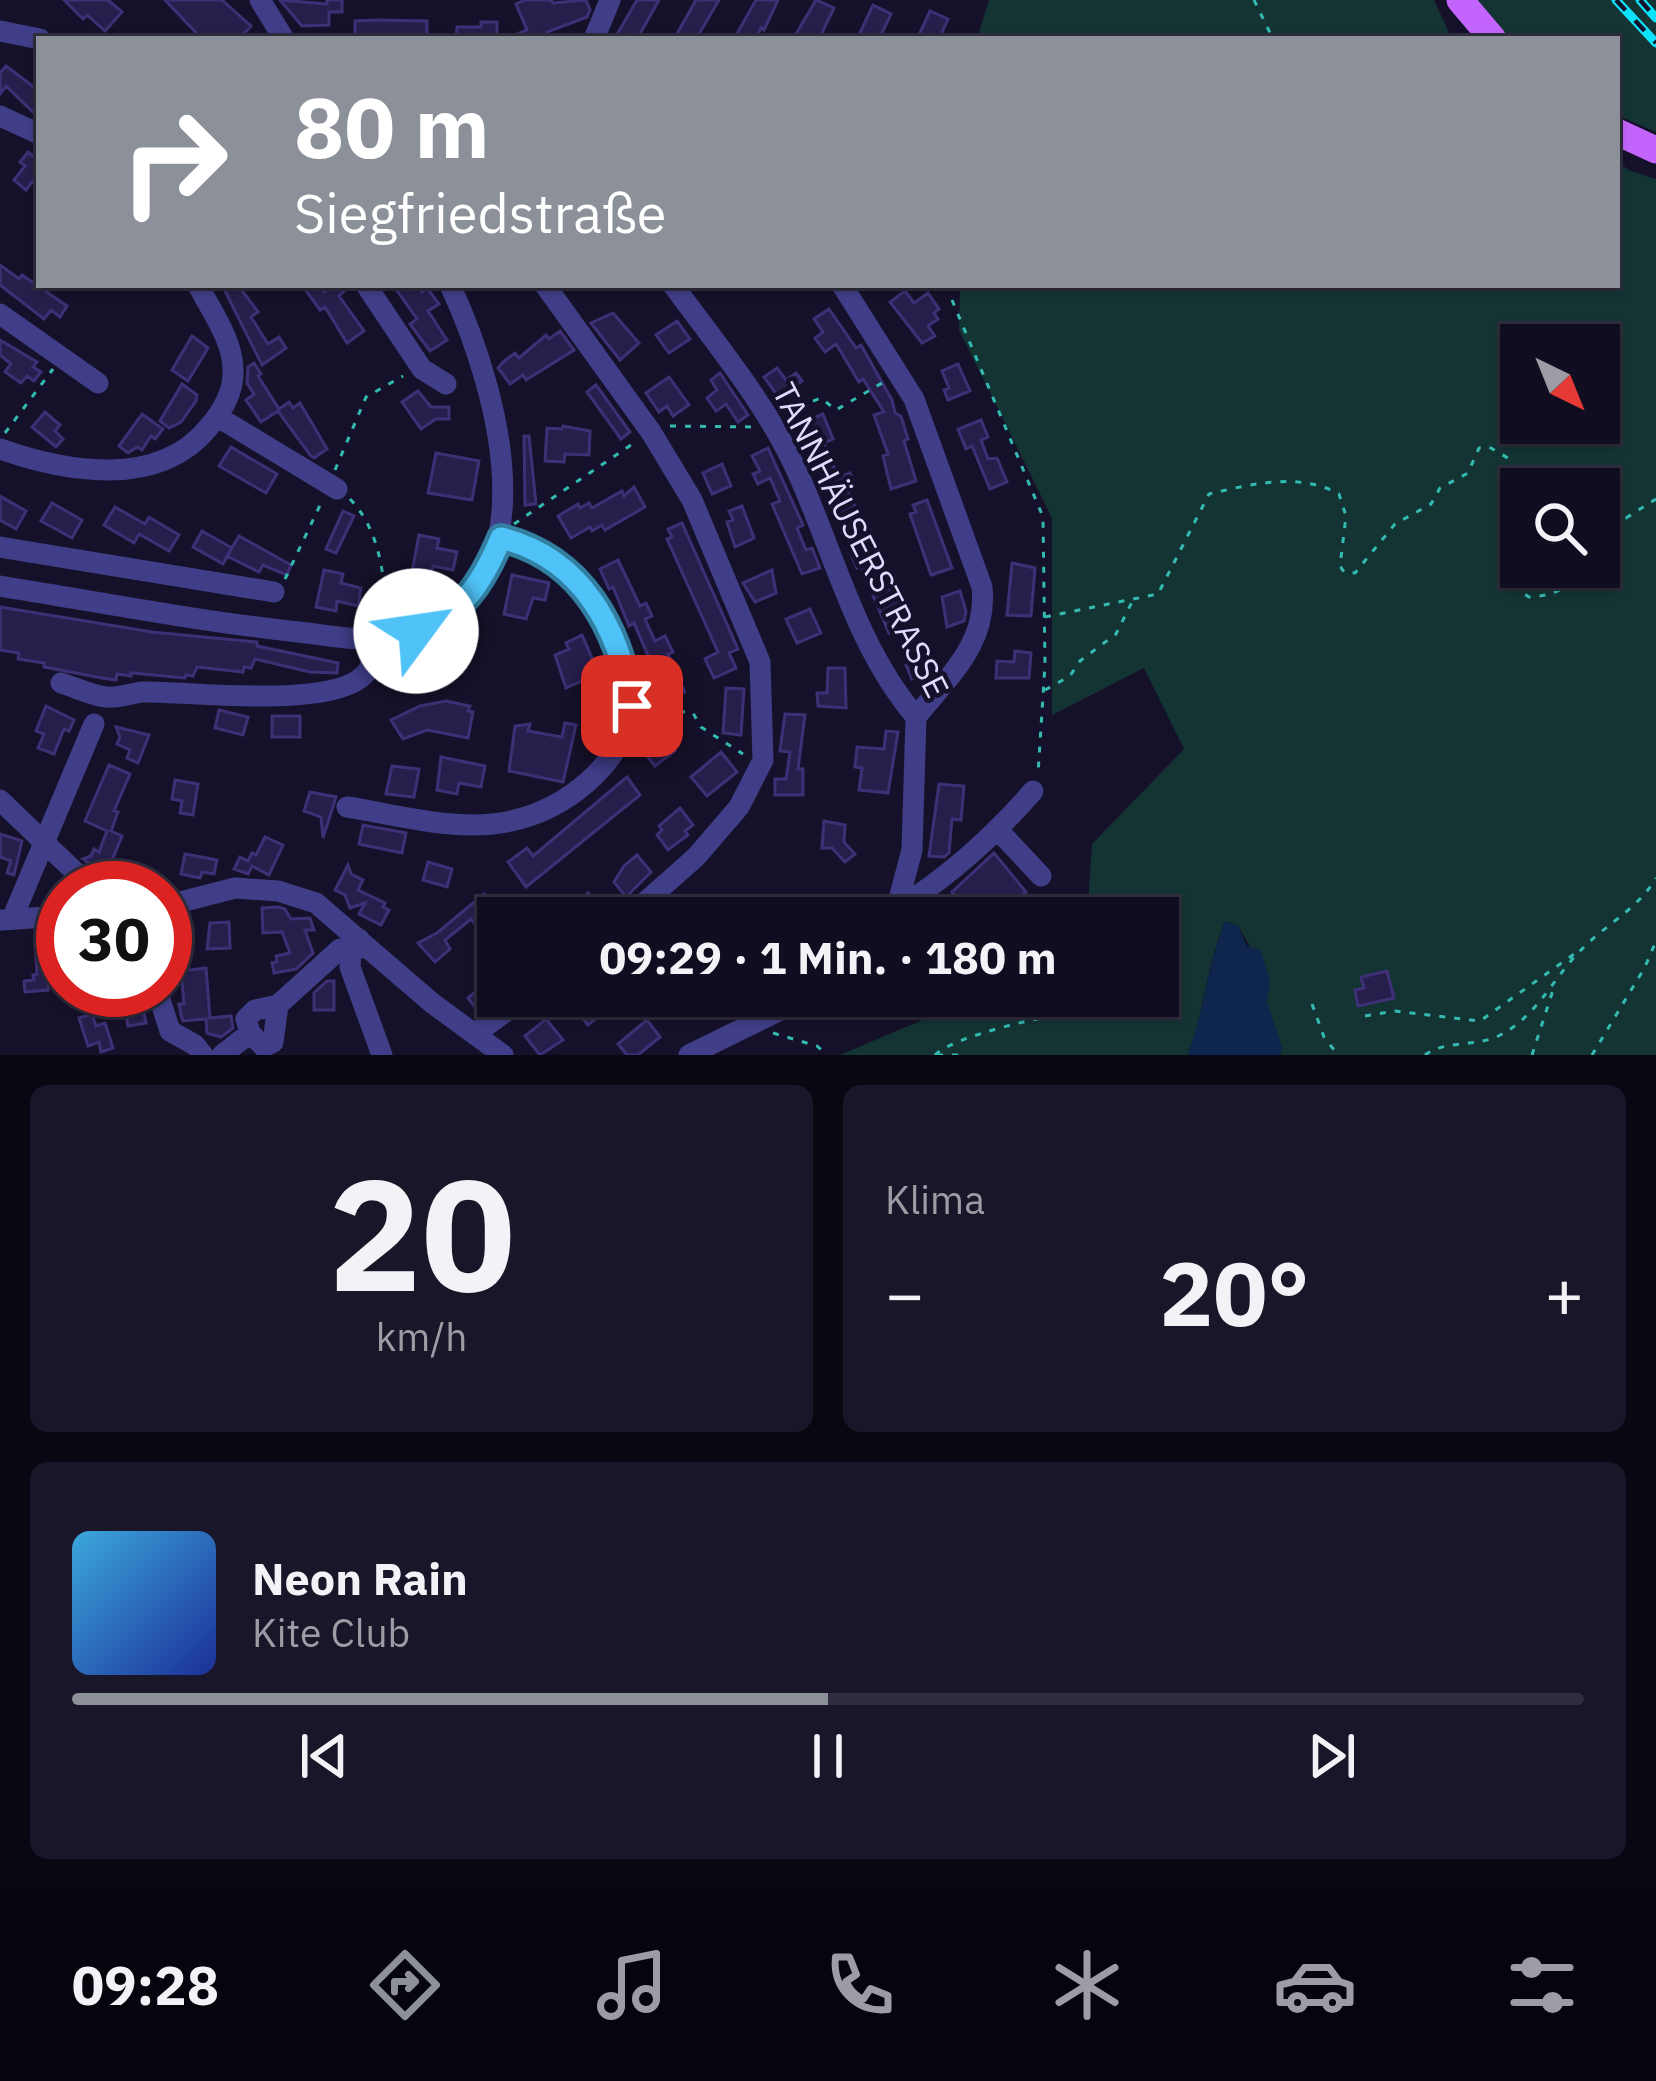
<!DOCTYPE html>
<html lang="de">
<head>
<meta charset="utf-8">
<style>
	:root { --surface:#100d20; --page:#191629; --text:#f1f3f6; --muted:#9c9ca5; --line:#302d3e; --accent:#8c9099 }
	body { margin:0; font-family:"IBM Plex Sans",sans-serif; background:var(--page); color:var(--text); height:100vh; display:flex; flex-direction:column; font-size:45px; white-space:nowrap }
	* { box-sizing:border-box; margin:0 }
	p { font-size:39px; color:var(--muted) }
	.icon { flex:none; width:66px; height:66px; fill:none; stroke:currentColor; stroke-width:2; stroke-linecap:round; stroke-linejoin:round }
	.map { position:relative; height:1055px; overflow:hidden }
	.panel { display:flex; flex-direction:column; gap:30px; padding:30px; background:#090712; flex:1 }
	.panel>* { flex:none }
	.banner { position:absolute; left:36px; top:36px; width:1584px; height:252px; border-radius:0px; box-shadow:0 3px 9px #0004,0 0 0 3px var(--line); background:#8c9099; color:#fff; overflow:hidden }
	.needle { width:78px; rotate:137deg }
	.fabs { position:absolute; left:1500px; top:324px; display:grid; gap:24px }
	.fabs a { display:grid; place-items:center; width:120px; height:120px; border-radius:0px; background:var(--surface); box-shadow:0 3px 9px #0004,0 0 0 3px var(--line); font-size:60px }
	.speed { position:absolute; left:36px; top:861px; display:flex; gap:24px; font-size:60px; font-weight:700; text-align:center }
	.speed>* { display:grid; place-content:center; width:156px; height:156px; border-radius:50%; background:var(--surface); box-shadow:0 3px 9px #0004,0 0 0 3px var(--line); line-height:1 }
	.speed .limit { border:18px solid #d22; background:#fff; color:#111 }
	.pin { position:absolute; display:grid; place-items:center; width:102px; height:102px; color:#fff; margin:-51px; border-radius:24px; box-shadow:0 6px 18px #0006 }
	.me { position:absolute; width:132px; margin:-66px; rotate:59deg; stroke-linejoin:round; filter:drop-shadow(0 0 9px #0008) }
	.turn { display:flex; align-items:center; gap:42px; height:252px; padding:0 60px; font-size:54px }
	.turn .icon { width:156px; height:156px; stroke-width:2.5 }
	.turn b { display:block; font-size:84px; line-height:102px }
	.big { font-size:90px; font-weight:700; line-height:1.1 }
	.panel .widget { flex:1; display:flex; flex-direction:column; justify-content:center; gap:18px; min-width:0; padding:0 42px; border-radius:18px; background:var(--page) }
	.panel .dial { align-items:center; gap:0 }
	.dial b { font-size:156px; line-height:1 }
	.song { display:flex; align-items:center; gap:36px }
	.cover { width:144px; height:144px; border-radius:18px; background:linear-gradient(135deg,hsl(200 70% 55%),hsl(230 70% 35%)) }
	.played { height:12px; border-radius:6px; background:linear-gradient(90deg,var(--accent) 50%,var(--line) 50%) }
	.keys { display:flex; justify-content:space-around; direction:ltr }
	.heat { display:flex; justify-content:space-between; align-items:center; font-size:66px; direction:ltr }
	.panel .tiles { flex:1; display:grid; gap:30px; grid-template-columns:1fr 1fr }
	.widget:last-child { grid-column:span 2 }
	.trip { position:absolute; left:477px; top:897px; width:702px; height:120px; border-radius:0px; background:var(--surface); box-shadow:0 3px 9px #0004,0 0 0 3px var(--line); font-weight:700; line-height:120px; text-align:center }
	.tab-bar { display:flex; height:192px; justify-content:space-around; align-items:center; background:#06050d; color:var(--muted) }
	.tab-bar .icon { width:84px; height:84px }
	.tab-bar .selected { color:var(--accent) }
	.tab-bar b { font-size:54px; color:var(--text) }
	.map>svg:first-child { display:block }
	.green { fill:#143433; fill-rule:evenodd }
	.water { fill:#0e254d }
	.building { fill:#271e4b; stroke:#3e3076; stroke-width:3 }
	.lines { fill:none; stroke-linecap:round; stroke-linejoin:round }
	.path { stroke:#33bbb2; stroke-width:3; stroke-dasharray:6 9; stroke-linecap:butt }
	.minor { stroke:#403e88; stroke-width:21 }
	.major { stroke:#c365fc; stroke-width:27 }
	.rail-casing { stroke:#0ce2fa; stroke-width:9 }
	.rail { stroke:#16112a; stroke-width:4.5; stroke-dasharray:14; stroke-linecap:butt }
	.route-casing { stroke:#337fa1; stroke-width:30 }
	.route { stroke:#4fc3f7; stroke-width:21 }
	.labels { text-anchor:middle; stroke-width:9; stroke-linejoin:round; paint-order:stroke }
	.street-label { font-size:33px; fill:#dfdbfe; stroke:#16112a }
</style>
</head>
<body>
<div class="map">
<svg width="1656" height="1055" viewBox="0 0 1656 1055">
	<rect width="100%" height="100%" fill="#16112a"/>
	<path class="green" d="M989,0H1434L1452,39H977Z
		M1475,0H1656V132L1617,115V39H1505Z
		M1617,162L1631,171L1656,179V1055H1280L1282,1047L1267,1002L1270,981L1238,926L1225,921C1207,965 1204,1011 1188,1055H840L979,996H1158V918H1087L1092,844L1184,749L1144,668L1052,715V518L959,330L960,285H1617ZM1521,345H1599V423H1521ZM1521,489H1599V567H1521Z"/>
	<path class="water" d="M1225,921L1238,926L1247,946L1261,950L1270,981L1267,1002L1282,1047L1280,1055H1188C1204,1011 1208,965 1225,921Z"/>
	<path class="building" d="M64,0H108L122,12L105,31L87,15L83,19Z
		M165,0H222L251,26L239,39H202Z
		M280,0L327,4V0H342V12H329V25L302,26Z
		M525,0H551L553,3L586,0L590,10L587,17L547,32L550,39H505L527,30L516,4Z
		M637,0H659L637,39L616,36Z
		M696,0H719L696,39H674Z
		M756,0H778L764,30L761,28L756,39H734Z
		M816,0L834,8L821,35L793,39Z
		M873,5L891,14L879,39H857Z
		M930,11L948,19L939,39H917Z
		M378,20L427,21V39H355V21Z
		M481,22H497V39H456L457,27H481Z
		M6,66L39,91V105L33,112L6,86L0,94V73Z
		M28,152L39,161V173L26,190L14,180L25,166L20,162Z
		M0,265L19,279L22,275L67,306L60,317L51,310L44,319L0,285Z
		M222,285H238L258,312L251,317L268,344L279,337L286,348L262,365Z
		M302,285H320L324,292L334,285H351L339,296L364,331L347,343L325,307L320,310Z
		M393,285H419L422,292L427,288L439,304L428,311L447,340L430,351L410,324L417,319Z
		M905,291L914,303L928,293L939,309L934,313L938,319L928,326L935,336L922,343L890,302Z
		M829,309L856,348L861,345L892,400L895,413L901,416L908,439L904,441L916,481L891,489L883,456L888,454L874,415L884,412L863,379L859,382L836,344L825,352L815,338L823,332L814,319Z
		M613,313L639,343L620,360L591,323Z
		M677,321L690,339L669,353L656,335Z
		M560,331L574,350L526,380L523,375L510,384L498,368L503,362L515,353L519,358L546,335L549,339Z
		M192,336L208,348L188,381L172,370Z
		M0,340L37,362L33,367L41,372L34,381L27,376L21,383L5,372L11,364L0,355Z
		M254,363L261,374L258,376L279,409L289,402L293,408L300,403L327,449L314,458L310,455L278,411L261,422L246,400L254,394L247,383L248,367Z
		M958,364L970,391L948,400L944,390L949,388L942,371Z
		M777,368L786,380L796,373L802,381L779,398L764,377Z
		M720,373L748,415L738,422L726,404L716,411L707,398L717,390L711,380Z
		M669,377L689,405L673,416L667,406L659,412L646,393Z
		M182,384L197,395L196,401L181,422L169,428L160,421Z
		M596,385L630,432L621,439L587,392Z
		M418,391L431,407H449V419H436L421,429L402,402Z
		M45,412L60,425L55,431L63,439L56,447L32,427Z
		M142,414L163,429L155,439L151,436L142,450L137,447L128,453L119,446Z
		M823,414L833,439L824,443L834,467L840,477L850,473L855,485L847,488L862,522L865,521L877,543L883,557L880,564L910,625L889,633L861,567L857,568L851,554L855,553L800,423Z
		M981,420L988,437L981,440L988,459L997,458L1007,482L990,489L972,446L966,449L958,429Z
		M563,426L590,431L589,455L565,454L564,462L545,461L547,428L562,429Z
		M524,436H529L536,504L525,505Z
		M231,447L277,474L266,493L219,466Z
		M768,448L803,525L797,528L806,550L812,548L820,568L802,574L772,504L780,501L770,478L758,484L753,474L760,471L752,456Z
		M436,453L479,461L472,500L428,493Z
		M722,464L731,486L712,494L703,473Z
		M634,487L645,507L605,530L602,525L592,531L590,527L571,538L558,516L578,504L580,508L589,503L592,508L622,491L624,496Z
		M0,496L26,511L16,529L0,520Z
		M927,500L952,568L931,575L910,514L916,512L913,505Z
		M52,503L82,520L72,538L41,521Z
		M742,506L754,538L735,547L727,522L733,520L729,511Z
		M115,507L145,524L149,517L179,535L169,551L139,534L134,543L104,525Z
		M343,511L354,516L336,553L326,549Z
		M682,523L738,649L729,653L736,668L714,678L705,659L718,652L667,539L672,537L668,529Z
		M202,531L232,548L223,564L193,547Z
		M419,535L439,539L437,548L457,552L453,570L433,566L431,576L412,572Z
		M239,536L291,565L287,575L263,565L259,572L227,556Z
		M618,560L640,606L646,603L652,616L645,619L655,641L665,636L673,652L668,654L685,692L667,700L634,623L629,626L613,587L609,589L600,569Z
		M1012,563L1035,568L1031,616L1007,615Z
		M324,570L343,574L341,583L361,588L358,606L337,601L336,611L316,607Z
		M772,570L776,593L755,602L743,583Z
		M512,575L549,583L545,600L533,598L526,619L504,614Z
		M960,591L966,611L964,621L947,627L942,597Z
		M0,607L152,632L257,642V646L338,663L337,673L310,672L255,659L251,668L244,667L243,672L197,667L193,676L186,675L185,678L131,673V676L117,674L116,680L102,678L44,667V663L18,659L19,653L0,650Z
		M810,609L821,633L797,643L786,619Z
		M582,635L602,681L585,688L582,681L566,688L555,655L569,649L566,643Z
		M923,645L934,670L912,679L906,665L915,656L912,650Z
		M1015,651L1031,653L1029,678H996L997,661L1014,662Z
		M828,668H845L846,708L818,706L817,693H827Z
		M726,688L744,689L741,735L723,733Z
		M446,701L470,706L468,711L473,712L468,738L427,730L403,739L391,720L420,706Z
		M46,706L74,720L69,731L64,729L54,754L38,748L44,734L36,731Z
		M219,710L248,717L243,735L215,728Z
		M785,714L805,715L798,769H803V795H775V779H786L790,752L780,751Z
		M272,716H300V737H272Z
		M663,720L679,741L672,747L675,751L655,766L640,747L654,736L650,730Z
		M565,723L576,725L563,782L509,771L515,726L530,724L528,731L562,737Z
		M116,727L149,735L138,763L127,758L130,750L117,744L120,737Z
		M886,731L898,732L888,793L859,790L862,768L855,767L857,747L884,749Z
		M721,752L737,772L707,796L691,777Z
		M441,757L485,766L481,787L459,783L457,794L437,790Z
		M109,765L130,774L114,811L118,812L111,831L122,836L106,875L83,859L91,856L94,849L99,852L107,831L85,821Z
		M392,766L419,769L414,797L386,794Z
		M627,777L640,795L526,887L508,862L527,848L533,856Z
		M175,780L198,784L193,815L180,813L182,801L172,799Z
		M939,784L964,786L961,820L952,819L949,853L944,857L929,856Z
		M310,792L336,797L323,838L321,817L304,811Z
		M680,808L693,825L685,831L688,835L668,850L657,835L662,830L659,826Z
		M824,821L845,825L844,842L855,854L845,862L832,848H822Z
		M363,825L406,833L402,853L359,844Z
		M0,834L22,841L14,875L7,873L11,861L0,857Z
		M265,837L283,845L269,875L252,866L248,874L234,869L240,857L248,861L252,853L256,855Z
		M994,853L1026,892L997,918H976L952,892Z
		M185,854L217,860L214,874L202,872L200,878L181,874Z
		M637,855L651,872L626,897L614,882L624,866Z
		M428,862L452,869L447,887L423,880Z
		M348,865L351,874L363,880L358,890L385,903L383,907L389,910L381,925L359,914L365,903L350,908L345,895L335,890Z
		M588,893L601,910L591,918H572L567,912Z
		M484,894L498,912V934L489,940L471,919L445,940L450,949L435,962L418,943L437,933Z
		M278,907L285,909L291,919L310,918L314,930H305L313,953L296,969L274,973L272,963L277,962L276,956L290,953L282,932L263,933L262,908Z
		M229,922L230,948L207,949L210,923Z
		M58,938L61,973H57L58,984L48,985V990L25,992L24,981L34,980L33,975L37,974L35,940Z
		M206,968L210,1018L231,1016L233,1028L221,1037L207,1033L206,1019L183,1021L181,1015L179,1004H184L181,971Z
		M1387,971L1394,998L1358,1006L1355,990L1364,988L1361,977Z
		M498,973V997L479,1012L468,998Z
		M327,981H334V1010H314V993Z
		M127,990H139L146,1023L128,1026L123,1000L129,999Z
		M594,996L608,1009L588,1025L576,1010Z
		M92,1014L96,1026L105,1023L113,1048L101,1052L99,1042L88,1046L79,1018Z
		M546,1019L563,1040L540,1055L525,1036Z
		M647,1020L660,1037L638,1055H627L618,1044Z"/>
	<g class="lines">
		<path class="path" d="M1254,0L1273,39
			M952,285V300L1043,517L1045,665L1038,774
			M1408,285H1409
			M785,412L821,398L836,410L882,383
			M670,426L756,427
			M5,433L53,369
			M335,470L366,397L403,376
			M350,499C380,530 385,577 386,619
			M514,524L634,443
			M1599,529L1611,506L1626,518L1656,499
			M285,579L322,501
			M1045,617L1158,594L1209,494C1251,484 1300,472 1339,494L1346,516L1340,566L1344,572L1355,573L1395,524L1431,504L1440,488L1468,473L1479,448L1489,447L1508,458L1515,477L1518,514L1511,571L1517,589L1529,597C1552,596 1572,589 1582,567
			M1045,690L1070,676L1080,661L1116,634L1132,602
			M649,708L693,713L701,727L743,754
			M1312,1004L1324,1037L1338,1055
			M1365,1016L1395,1011L1480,1021L1577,952
			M773,1033L817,1046L827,1055
			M935,1055C954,1036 1046,1015 1074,1013
			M937,1055H959
			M1425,1055C1446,1040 1472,1047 1496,1037C1536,1019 1552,979 1581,950C1605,925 1639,908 1656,878
			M1532,1055L1554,987
			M1592,1055L1645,967L1656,941"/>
		<path class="minor" d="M260,0L284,39
			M0,31L40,39
			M594,39L610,0
			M0,116L39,134
			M366,285L422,369L446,384
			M545,285L651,432L692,500L760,662L763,760L739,807L696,857L627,918
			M673,285C717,345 765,402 796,469C834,552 856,647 916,717L912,850L894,918
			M842,285L914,399L982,587C988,643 949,676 916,717
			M0,314L98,383
			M218,417L337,489
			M0,449C65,472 158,489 208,428C222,412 234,393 233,370C233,340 211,311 198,285
			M0,547L274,592
			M0,586C99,602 198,621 298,632C327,635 360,642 389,638C561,610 500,392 450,285
			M61,683C75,687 92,696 106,697C118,699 131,693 143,692C190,691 332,710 365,674C375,663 373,653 370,639
			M0,800L92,888
			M347,807C399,815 459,833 511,821C566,809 622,765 631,708C637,669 595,594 567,569C549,553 524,544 501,539
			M997,829L1041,876
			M165,906L235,888L278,891L316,903L432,1003L503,1055
			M899,908C949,876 994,836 1033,791
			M12,919L94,724
			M1,920L63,916
			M351,953L350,967L382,1055
			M157,990L170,1031L195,1045L203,1055
			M250,1033L264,1047L273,1042L278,1005
			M475,1034L527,996
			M222,1055L250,1033L246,1019L255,1010L278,1005L340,949L351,953L358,949L359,939
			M689,1055L809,996"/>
		<path class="major" d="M1460,0L1493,39
			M1617,132L1656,150"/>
		<defs>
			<path id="rail" d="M1616,0L1656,43
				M1640,0L1656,18"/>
		</defs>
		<use href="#rail" class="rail-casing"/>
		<use href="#rail" class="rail"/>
	</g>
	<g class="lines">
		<defs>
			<path id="route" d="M416,631C463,613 482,583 501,538C582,558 619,628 632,706"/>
		</defs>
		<use href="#route" class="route-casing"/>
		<use href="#route" class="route"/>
	</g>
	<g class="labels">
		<g class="street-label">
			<text transform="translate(861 540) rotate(63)" y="12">TANNHÄUSERSTRASSE</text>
		</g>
	</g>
</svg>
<div class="fabs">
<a><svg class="needle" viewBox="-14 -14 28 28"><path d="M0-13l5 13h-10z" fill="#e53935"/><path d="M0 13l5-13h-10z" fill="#9c9ca5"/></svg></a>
<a><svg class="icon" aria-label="search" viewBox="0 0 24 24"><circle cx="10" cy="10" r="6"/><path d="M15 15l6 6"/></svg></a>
</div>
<div class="speed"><div class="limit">30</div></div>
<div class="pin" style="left:632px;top:706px;background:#d93025"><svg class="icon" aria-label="arrive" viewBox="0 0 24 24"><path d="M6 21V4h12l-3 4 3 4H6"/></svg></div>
<svg class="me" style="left:416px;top:631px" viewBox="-20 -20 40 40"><circle r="19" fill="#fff"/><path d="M0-13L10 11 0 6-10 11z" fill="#4fc3f7"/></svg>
<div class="trip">09:29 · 1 Min. · 180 m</div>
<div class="banner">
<div class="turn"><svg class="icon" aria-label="right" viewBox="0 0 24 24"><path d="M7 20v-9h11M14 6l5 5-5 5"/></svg><div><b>80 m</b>Siegfriedstraße</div></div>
</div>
</div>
<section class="panel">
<div class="tiles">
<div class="widget dial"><b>20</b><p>km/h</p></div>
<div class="widget"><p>Klima</p>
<div class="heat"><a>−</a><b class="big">20°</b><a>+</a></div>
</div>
<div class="widget">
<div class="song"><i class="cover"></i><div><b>Neon Rain</b><p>Kite Club</p></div></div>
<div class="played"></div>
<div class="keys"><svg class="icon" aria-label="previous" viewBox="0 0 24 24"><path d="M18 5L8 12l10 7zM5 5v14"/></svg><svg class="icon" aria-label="pause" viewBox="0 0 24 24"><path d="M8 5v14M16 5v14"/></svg><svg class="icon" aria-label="next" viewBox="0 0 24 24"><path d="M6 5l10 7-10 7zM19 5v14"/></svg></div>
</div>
</div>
</section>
<nav class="tab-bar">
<b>09:28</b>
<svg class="icon selected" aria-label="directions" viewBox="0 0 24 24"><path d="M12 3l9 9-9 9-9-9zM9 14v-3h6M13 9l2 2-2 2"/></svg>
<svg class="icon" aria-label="music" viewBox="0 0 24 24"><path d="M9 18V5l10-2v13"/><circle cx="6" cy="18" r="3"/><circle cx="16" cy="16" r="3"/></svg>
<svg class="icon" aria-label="phone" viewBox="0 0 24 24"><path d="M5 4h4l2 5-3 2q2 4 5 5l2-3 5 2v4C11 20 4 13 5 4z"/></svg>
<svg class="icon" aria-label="climate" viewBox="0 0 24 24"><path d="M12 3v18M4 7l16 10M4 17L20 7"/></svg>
<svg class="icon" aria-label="car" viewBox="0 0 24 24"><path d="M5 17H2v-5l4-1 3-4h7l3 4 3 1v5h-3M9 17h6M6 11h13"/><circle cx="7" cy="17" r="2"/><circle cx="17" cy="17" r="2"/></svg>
<svg class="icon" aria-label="filters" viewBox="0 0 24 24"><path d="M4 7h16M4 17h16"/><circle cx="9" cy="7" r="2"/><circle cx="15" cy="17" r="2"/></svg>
</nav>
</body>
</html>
